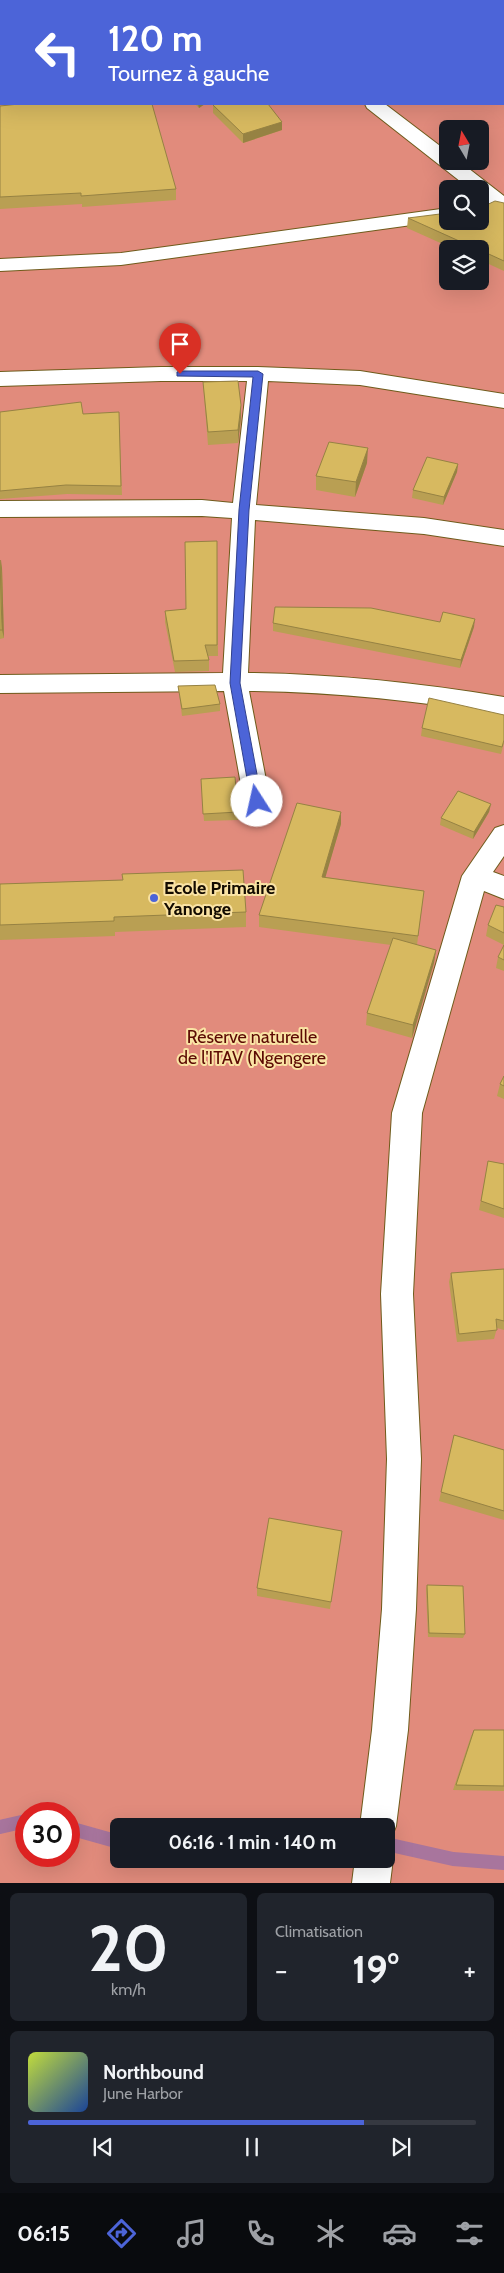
<!DOCTYPE html>
<html lang="fr">
<head>
<meta charset="utf-8">
<style>
	:root { --surface:#171b24; --page:#20242c; --text:#f1f3f6; --muted:#9ea1a6; --line:#363941; --accent:#4c64d8 }
	body { margin:0; font-family:Cabin,sans-serif; background:var(--page); color:var(--text); height:100vh; display:flex; flex-direction:column; font-size:19px; white-space:nowrap }
	* { box-sizing:border-box; margin:0 }
	p { font-size:16px; color:var(--muted) }
	.icon { flex:none; width:28px; height:28px; fill:none; stroke:currentColor; stroke-width:2; stroke-linecap:round; stroke-linejoin:round }
	.map { position:relative; height:1883px; overflow:hidden }
	.panel { display:flex; flex-direction:column; gap:10px; padding:10px; background:#0d0f14; flex:1 }
	.panel>* { flex:none }
	.banner { position:absolute; left:0px; top:0px; width:505px; height:105px; box-shadow:0 5px 20px #0002; background:#4c64d8; color:#fff; overflow:hidden }
	.needle { width:32px; rotate:350deg }
	.tools { position:absolute; left:439px; top:120px; display:grid; gap:10px }
	.tools a { display:grid; place-items:center; width:50px; height:50px; border-radius:8px; background:var(--surface); box-shadow:0 5px 20px #0002; font-size:25px }
	.speed { position:absolute; left:15px; top:1802px; display:flex; gap:10px; font-size:25px; font-weight:700; text-align:center }
	.speed>* { display:grid; place-content:center; width:65px; height:65px; border-radius:50%; background:var(--surface); box-shadow:0 5px 20px #0002; line-height:1 }
	.speed .limit { border:8px solid #d22; background:#fff; color:#111 }
	.pin { position:absolute; display:grid; place-items:center; width:42px; height:42px; color:#fff; margin:-51px -21px; border-radius:50% 50% 50% 0; rotate:-45deg; box-shadow:0 0 5px #0007 }
	.pin .icon { rotate:45deg }
	.me { position:absolute; width:55px; margin:-28px; rotate:350deg; stroke-linejoin:round; filter:drop-shadow(0 0 4px #0008) }
	.turn { display:flex; align-items:center; gap:18px; height:105px; padding:0 25px; font-size:22px }
	.turn .icon { width:65px; height:65px; stroke-width:2.5 }
	.turn b { display:block; font-size:35px; line-height:42px }
	.big { font-size:38px; font-weight:800; line-height:1.1 }
	.panel .card { flex:1; display:flex; flex-direction:column; justify-content:center; gap:8px; min-width:0; padding:0 18px; border-radius:8px; background:var(--page) }
	.panel .dial { align-items:center; gap:0 }
	.dial b { font-size:65px; line-height:1 }
	.song { display:flex; align-items:center; gap:15px }
	.cover { width:60px; height:60px; border-radius:8px; background:linear-gradient(135deg,hsl(70 70% 55%),hsl(220 70% 35%)) }
	.played { height:5px; border-radius:2px; background:linear-gradient(90deg,var(--accent) 75%,var(--line) 75%) }
	.keys { display:flex; justify-content:space-around; direction:ltr }
	.heat { display:flex; justify-content:space-between; align-items:center; font-size:28px; direction:ltr }
	.panel .tiles { flex:1; display:grid; gap:10px; grid-template-columns:1fr 1fr }
	.card:last-child { grid-column:span 2 }
	.trip { position:absolute; left:110px; top:1818px; width:285px; height:50px; border-radius:8px; background:var(--surface); box-shadow:0 5px 20px #0002; font-weight:800; line-height:50px; text-align:center }
	.dock { display:flex; height:80px; justify-content:space-around; align-items:center; background:#090b0e; color:var(--muted) }
	.dock .icon { width:35px; height:35px }
	.dock .current { color:var(--accent) }
	.dock b { font-size:22px; color:var(--text) }
	.map>svg:first-child { display:block }
	.green { fill:#e18b7c; fill-rule:evenodd }
	.lines { fill:none; stroke-linecap:round; stroke-linejoin:round }
	.stream { stroke:#a8759d; stroke-width:14 }
	.minor-casing { stroke:#6f5b1b; stroke-width:2 }
	.minor { fill:#fff; fill-rule:evenodd }
	.wall { fill:#b99f53 }
	.shaded-wall { fill:#968243 }
	.building { fill:#d7b960; stroke:#968243 }
	.route { fill:#4c64d8; stroke:#31418c }
	.poi-dot { fill:#4c64d8; stroke:#fae3a4; stroke-width:2 }
	.labels { text-anchor:middle; stroke-width:4; stroke-linejoin:round; paint-order:stroke }
	.poi-label { font-size:18px; font-weight:bold; fill:#130b00; stroke:#fae3a4; text-anchor:start }
	.park-label { font-size:18px; fill:#5c0a03; stroke:#fae3a4 }
</style>
</head>
<body>
<div class="map">
<svg width="504" height="1883" viewBox="0 0 504 1883">
	<rect width="100%" height="100%" fill="#f2d584"/>
	<path class="green" d="M0,0H504V1883H0ZM1,1H504V104H1ZM448,129H480V161H448ZM448,189H480V221H448ZM448,249H480V281H448ZM26,1814H69V1856H26ZM119,1826H386V1859H119Z"/>
	<g class="lines">
		<path class="stream" d="M0,1827L26,1821
			M69,1828L119,1842
			M386,1844L453,1859L504,1863"/>
		<defs>
			<path id="minor" d="M444,0H463L464,1H445Z
				M365,104H385L448,152V161H459L504,196V212L497,210L480,197V189H470L367,108Z
				M448,208V220L121,265L0,271V259L121,253Z
				M161,367H258L360,371L504,394V408L360,385L268,381L256,505L424,518L504,530V546L424,534L255,520L248,673C334,674 419,683 504,697V715C419,701 335,692 249,691L270,801L266,808L257,811L248,808L244,801L224,691L0,693V675L223,673L232,518L202,516L0,517V501L202,500L233,503L247,381H161L0,386V372Z
				M504,825V856L493,872L504,876V899L484,891L422,1113L413,1294L421,1459L416,1609L408,1730L396,1826L391,1839L386,1841V1826H360L372,1730L382,1609L387,1459L381,1294L392,1113L462,876L495,828Z
				M386,1845L393,1859L390,1883H352L355,1859H386Z"/>
		</defs>
		<use href="#minor" class="minor-casing"/>
		<use href="#minor" class="minor"/>
	</g>
	<path class="wall" d="M478,0H504V20V1H479Z
		M195,104H205L199,108Z
		M213,105L282,122V130L243,143L213,113Z
		M0,106L176,189V200L82,207V204L0,209Z
		M504,203V271L480,260V249H454L407,228L408,218L448,221Z
		M203,382L241,405V418L238,443L208,445Z
		M0,412L83,414L119,421L122,495L67,494L0,499Z
		M367,463L355,497L316,490V476Z
		M458,464L457,472L443,505L412,498L413,490Z
		M217,541L218,656H208L209,660V671L175,672L165,622V611L186,609Z
		M0,560L2,568L4,638L0,639Z
		M273,623L474,627L460,668L273,631Z
		M178,686L220,704V711L182,716L179,693Z
		M422,728L504,743L501,754L421,736Z
		M201,779L238,812V820L204,821Z
		M491,804L489,812L473,839L440,825L441,818Z
		M341,812V824L325,877L424,891L417,945L436,950L434,963L412,1038L366,1025L367,1013L391,945L259,927V915Z
		M123,880L246,912V927L115,932V936L0,940V884Z
		M504,907V971L496,968L498,957L504,945L486,936L488,925Z
		M504,1076V1099L497,1096L500,1084Z
		M488,1161L504,1164V1218L479,1210Z
		M504,1269V1330L497,1328L494,1339L457,1342L449,1282L451,1273Z
		M454,1435L504,1450V1520L439,1501Z
		M342,1531L330,1609L257,1596V1588Z
		M427,1585L465,1634L463,1638L428,1637L426,1589Z
		M474,1730H504V1791L453,1790L471,1736Z"/>
	<path class="shaded-wall" d="M307,0H325L323,1H304Z
		M198,104H205L199,108Z
		M282,122V130L243,143V134Z
		M241,405V418L238,443V430Z
		M368,448L367,463L355,497L356,482Z
		M458,464L457,472L443,505L444,497Z
		M1,560L2,568L4,638L2,630Z
		M475,619L474,627L460,668L461,660Z
		M491,804L489,812L473,839L474,832Z
		M341,812V824L322,889V877Z
		M436,950L434,963L412,1038L413,1025Z"/>
	<path class="building" d="M21,0H77L78,1H21Z
		M118,0H307L304,1H119Z
		M486,0H504V10V1H494L493,0L487,1Z
		M19,104H152L176,189L81,196V193L0,197V106Z
		M215,104H268L282,122L243,134L213,105Z
		M495,201L504,203V261L480,250V249H477L408,218L448,213V221H480V208Z
		M238,381L241,405L238,430L208,432L203,382Z
		M81,402L83,414L119,412L121,486L66,485L0,491V412Z
		M329,442L368,448L356,482L316,476Z
		M427,457L458,464L444,497L413,490Z
		M217,541V645H205L209,660L174,661L165,611L186,609L185,542Z
		M0,560L2,630H0Z
		M275,607L371,608L440,622L443,612L475,619L461,660L273,623Z
		M215,685L220,704L182,709L178,686Z
		M429,698L504,715V740L502,747L422,728Z
		M235,777L238,812L203,814L201,779Z
		M458,791L491,804L474,832L441,818Z
		M297,803L341,812L322,877L424,891L418,936L259,915Z
		M243,870L246,912L114,917V921L0,925V884L123,880L122,874Z
		M496,905L504,907V933L488,925Z
		M393,938L436,950L413,1025L367,1013Z
		M504,945V960L498,957Z
		M504,1076V1086L500,1084Z
		M488,1161L504,1164V1209L481,1201Z
		M504,1269V1321L496,1319L497,1330L459,1334L451,1273Z
		M454,1435L504,1450V1511L441,1492Z
		M269,1518L342,1531L331,1602L257,1588Z
		M427,1585L463,1586L465,1634L429,1633Z
		M474,1730H504V1786L456,1785Z"/>
	<path class="route" d="M180,371H258L263,374L249,510L240,683L262,801L257,806L251,801L230,683L239,510L253,377L177,376V372Z"/>
	<circle class="poi-dot" cx="154" cy="898" r="5"/>
	<g class="labels">
		<g class="poi-label">
			<text x="164" y="894">Ecole Primaire<tspan x="164" dy="21">Yanonge</tspan></text>
		</g>
		<g class="park-label">
			<text x="252" y="1043">Réserve naturelle<tspan x="252" dy="21">de l'ITAV (Ngengere</tspan></text>
		</g>
	</g>
</svg>
<div class="tools">
<a><svg class="needle" viewBox="-14 -14 28 28"><path d="M0-13l5 13h-10z" fill="#e53935"/><path d="M0 13l5-13h-10z" fill="#9ea1a6"/></svg></a>
<a><svg class="icon" aria-label="search" viewBox="0 0 24 24"><circle cx="10" cy="10" r="6"/><path d="M15 15l6 6"/></svg></a>
<a><svg class="icon" aria-label="layers" viewBox="0 0 24 24"><path d="M12 4l9 5-9 5-9-5zM3 14l9 5 9-5"/></svg></a>
</div>
<div class="speed"><div class="limit">30</div></div>
<div class="pin" style="left:180px;top:374px;background:#d93025"><svg class="icon" aria-label="arrive" viewBox="0 0 24 24"><path d="M6 21V4h12l-3 4 3 4H6"/></svg></div>
<svg class="me" style="left:257px;top:801px" viewBox="-20 -20 40 40"><circle r="19" fill="#fff"/><path d="M0-13L10 11 0 6-10 11z" fill="#4c64d8"/></svg>
<div class="trip">06:16 · 1 min · 140 m</div>
<div class="banner">
<div class="turn"><svg class="icon" aria-label="left" viewBox="0 0 24 24"><path d="M17 20v-9H6M10 6l-5 5 5 5"/></svg><div><b>120 m</b>Tournez à gauche</div></div>
</div>
</div>
<section class="panel">
<div class="tiles">
<div class="card dial"><b>20</b><p>km/h</p></div>
<div class="card"><p>Climatisation</p>
<div class="heat"><a>−</a><b class="big">19°</b><a>+</a></div>
</div>
<div class="card">
<div class="song"><i class="cover"></i><div><b>Northbound</b><p>June Harbor</p></div></div>
<div class="played"></div>
<div class="keys"><svg class="icon" aria-label="previous" viewBox="0 0 24 24"><path d="M18 5L8 12l10 7zM5 5v14"/></svg><svg class="icon" aria-label="pause" viewBox="0 0 24 24"><path d="M8 5v14M16 5v14"/></svg><svg class="icon" aria-label="next" viewBox="0 0 24 24"><path d="M6 5l10 7-10 7zM19 5v14"/></svg></div>
</div>
</div>
</section>
<nav class="dock">
<b>06:15</b>
<svg class="icon current" aria-label="directions" viewBox="0 0 24 24"><path d="M12 3l9 9-9 9-9-9zM9 14v-3h6M13 9l2 2-2 2"/></svg>
<svg class="icon" aria-label="music" viewBox="0 0 24 24"><path d="M9 18V5l10-2v13"/><circle cx="6" cy="18" r="3"/><circle cx="16" cy="16" r="3"/></svg>
<svg class="icon" aria-label="phone" viewBox="0 0 24 24"><path d="M5 4h4l2 5-3 2q2 4 5 5l2-3 5 2v4C11 20 4 13 5 4z"/></svg>
<svg class="icon" aria-label="climate" viewBox="0 0 24 24"><path d="M12 3v18M4 7l16 10M4 17L20 7"/></svg>
<svg class="icon" aria-label="car" viewBox="0 0 24 24"><path d="M5 17H2v-5l4-1 3-4h7l3 4 3 1v5h-3M9 17h6M6 11h13"/><circle cx="7" cy="17" r="2"/><circle cx="17" cy="17" r="2"/></svg>
<svg class="icon" aria-label="filters" viewBox="0 0 24 24"><path d="M4 7h16M4 17h16"/><circle cx="9" cy="7" r="2"/><circle cx="15" cy="17" r="2"/></svg>
</nav>
</body>
</html>
